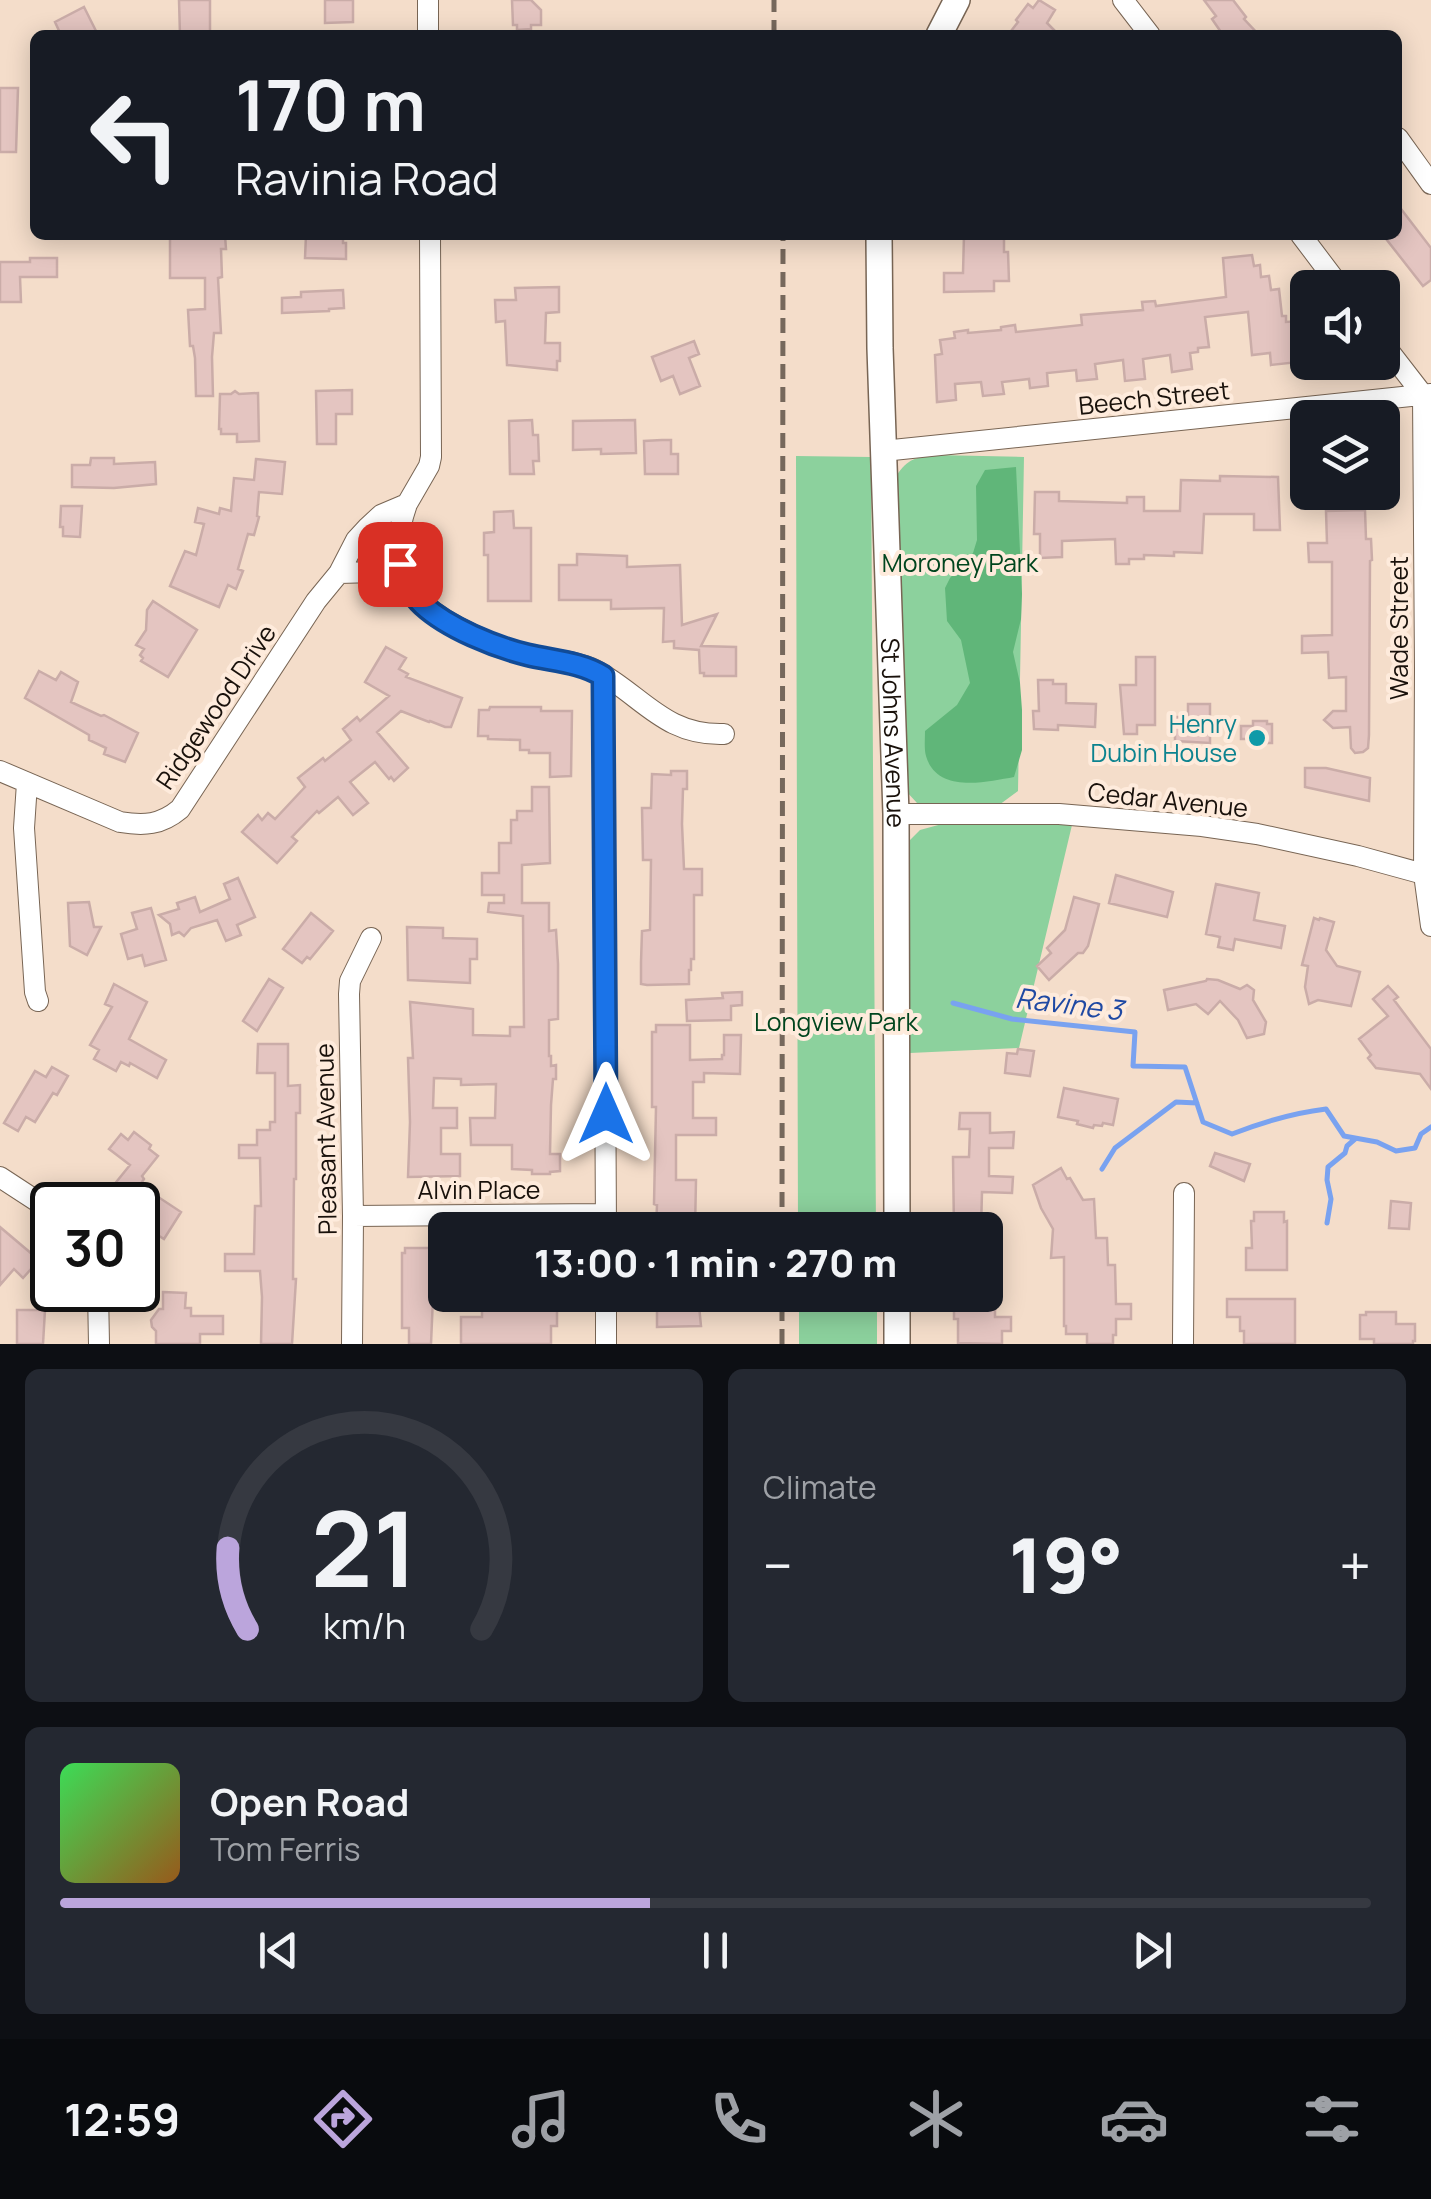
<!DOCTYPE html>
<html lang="en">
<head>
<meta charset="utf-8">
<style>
	:root { --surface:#171b24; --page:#242831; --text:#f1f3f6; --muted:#9ea1a6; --line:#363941; --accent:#bba5dc }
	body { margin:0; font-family:Manrope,sans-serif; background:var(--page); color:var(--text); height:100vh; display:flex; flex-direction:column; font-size:38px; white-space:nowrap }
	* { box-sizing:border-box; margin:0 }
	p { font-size:32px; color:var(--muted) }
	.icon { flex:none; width:55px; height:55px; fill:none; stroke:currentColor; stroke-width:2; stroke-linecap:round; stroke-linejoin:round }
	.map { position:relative; height:1344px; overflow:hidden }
	.sheet { display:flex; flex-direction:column; gap:25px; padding:25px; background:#0d0f14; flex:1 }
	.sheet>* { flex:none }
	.hud { position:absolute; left:30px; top:30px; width:1372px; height:210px; border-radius:15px; box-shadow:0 5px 25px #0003; background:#171b24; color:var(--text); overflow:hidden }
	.tools { position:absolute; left:1290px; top:270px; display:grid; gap:20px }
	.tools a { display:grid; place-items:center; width:110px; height:110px; border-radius:15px; background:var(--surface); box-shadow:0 5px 25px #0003; font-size:50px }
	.speed { position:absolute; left:30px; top:1182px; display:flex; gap:20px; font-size:50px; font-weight:700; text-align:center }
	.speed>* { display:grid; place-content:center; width:130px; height:130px; border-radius:50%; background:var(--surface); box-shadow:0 5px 25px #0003; line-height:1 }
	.speed .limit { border:5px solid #111; border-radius:15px; background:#fff; color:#111 }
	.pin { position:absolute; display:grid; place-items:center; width:85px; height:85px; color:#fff; margin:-42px; border-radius:20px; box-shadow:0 5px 15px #0006 }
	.me { position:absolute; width:110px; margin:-55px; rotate:0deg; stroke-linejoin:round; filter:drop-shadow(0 0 8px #0008) }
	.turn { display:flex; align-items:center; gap:35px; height:210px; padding:0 40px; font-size:45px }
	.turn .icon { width:130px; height:130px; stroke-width:2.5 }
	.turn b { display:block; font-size:70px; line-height:85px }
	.big { font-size:75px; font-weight:800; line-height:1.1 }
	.sheet .card { flex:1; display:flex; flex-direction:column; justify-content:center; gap:15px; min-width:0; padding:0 35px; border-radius:15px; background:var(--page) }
	.sheet .dial { align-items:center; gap:0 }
	.dial svg { height:260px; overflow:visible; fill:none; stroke:var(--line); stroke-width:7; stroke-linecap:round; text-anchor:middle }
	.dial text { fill:var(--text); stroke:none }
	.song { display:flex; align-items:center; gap:30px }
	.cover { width:120px; height:120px; border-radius:15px; background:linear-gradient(135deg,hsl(130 70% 55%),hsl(30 70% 35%)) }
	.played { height:10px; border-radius:5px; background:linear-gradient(90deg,var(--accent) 45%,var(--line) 45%) }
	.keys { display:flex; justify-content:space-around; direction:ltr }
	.heat { display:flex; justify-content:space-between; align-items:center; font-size:55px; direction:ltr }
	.sheet .tiles { flex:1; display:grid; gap:25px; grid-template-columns:1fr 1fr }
	.card:last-child { grid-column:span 2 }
	.trip { position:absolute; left:428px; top:1212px; width:575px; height:100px; border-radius:15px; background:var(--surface); box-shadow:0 5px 25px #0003; font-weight:800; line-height:100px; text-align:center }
	.tabs { display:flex; height:160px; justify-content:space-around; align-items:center; background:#090b0e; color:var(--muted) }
	.tabs .icon { width:70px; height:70px }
	.tabs .current { color:var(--accent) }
	.tabs b { font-size:45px; color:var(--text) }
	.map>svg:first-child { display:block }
	.green { fill:#8cd19d }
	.forest { fill:#60b679 }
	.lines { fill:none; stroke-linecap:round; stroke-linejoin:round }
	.stream { stroke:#79a2f0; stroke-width:5 }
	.building { fill:#e4c5c1; stroke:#caaca8; stroke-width:2.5 }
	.minor-casing { stroke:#786554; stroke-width:22 }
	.tertiary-casing { stroke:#786554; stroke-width:28 }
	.minor { stroke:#fff; stroke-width:20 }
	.tertiary { stroke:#fff; stroke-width:25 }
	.rail { stroke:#76685c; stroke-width:5; stroke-dasharray:15 8; stroke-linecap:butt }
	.route-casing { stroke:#114b97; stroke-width:25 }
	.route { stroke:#1a73e8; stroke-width:18 }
	.culture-dot { fill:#0f9aa8; stroke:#feebdc; stroke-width:4 }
	.labels { text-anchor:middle; stroke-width:8; stroke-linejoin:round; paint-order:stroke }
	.street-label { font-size:25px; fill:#19110b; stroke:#feebdc }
	.park-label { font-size:25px; fill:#00451e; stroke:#feebdc }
	.culture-label { font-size:25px; fill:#0d838f; stroke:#feebdc; text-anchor:end }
	.water-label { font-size:28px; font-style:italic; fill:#1f49a3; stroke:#feebdc }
</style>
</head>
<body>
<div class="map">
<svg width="1431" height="1344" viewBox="0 0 1431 1344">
	<rect width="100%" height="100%" fill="#f4ddca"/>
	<path class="green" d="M935,455L1024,457L1018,791L999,805L933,806L917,803L906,791L897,475C907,459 917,457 935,455Z
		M796,456L871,457L876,1230H798Z
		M953,821L1072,825L1019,1048L910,1053L908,842L920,830Z
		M799,1295H877V1344H799Z"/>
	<path class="forest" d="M1016,467L1022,594L1021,619L1013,652L1020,683L1022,710V750L1014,777C986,782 937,794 926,756C924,749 925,739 925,731L957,705L970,683L961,640L947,621L945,588L950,578L973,553L977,540L976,486L985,470Z"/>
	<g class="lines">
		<path class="stream" d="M953,1003L1012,1019L1135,1032L1133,1066L1185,1067L1203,1122L1232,1134C1263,1122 1292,1113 1326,1109L1344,1136L1377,1142L1396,1151L1415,1148L1421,1134L1431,1127
			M1102,1169L1115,1148L1176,1102L1197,1103
			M1327,1223L1331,1199L1327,1180L1328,1167L1345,1153L1347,1146L1355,1139"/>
	</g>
	<path class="building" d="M179,0H210V35H180Z
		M325,0H353V22L325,23Z
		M512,0H531L541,10V25H531V29L517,30V25H513Z
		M1039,0L1055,10L1047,23L1059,35H1008L1018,22L1016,20L1028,4L1033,8Z
		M1204,0H1233L1246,17L1244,19L1259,35H1223L1212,19L1216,16Z
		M84,7L98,35H61L55,22Z
		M0,88H18L16,152H0Z
		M1398,205L1431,248V280L1423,286L1383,235H1398Z
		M170,235H225L226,249H221L222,277L218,278L221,333H214L212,357L213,396H196L195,358L193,346H190L188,310L205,309V278H170Z
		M306,235H343V243H346V259L305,258Z
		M964,235H1004V252H1008L1009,281H994V291L944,292V273H963Z
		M1252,255L1254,266L1260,265L1261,277L1269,276L1271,290L1279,289L1282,316H1286V322L1299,321L1301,343L1308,342V361L1271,365L1270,353L1252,355L1248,312L1205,317L1209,347L1198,348V352L1190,353L1192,369L1172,372L1170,355L1143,359L1145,379L1125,381L1123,360L1095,364L1097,379L1077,381L1076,370L1047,373L1048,386L1030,388L1029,379L1002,382L1004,394L983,396L981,382L955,384L956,400L937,402L935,355L942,354L940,340L955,338L954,332L968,330V333L1001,330V327L1015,325L1016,332L1082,325L1081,315L1143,310L1142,302L1155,301L1156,306L1226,297L1223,258Z
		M30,258H57V277H20L21,302H0V262H30Z
		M559,287V312L546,313L545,343H560V361H557V370L507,365L505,321L496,322L495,300H516L515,288Z
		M343,290L344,308L329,309V311L282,313V298L301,297V292Z
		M694,341L699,354L689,358L700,386L680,394L673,376L661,381L652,357Z
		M352,390V414H336V444H317L316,391Z
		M235,391L239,394L258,393L259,441L237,442V434H221V429H219L220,394H231Z
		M532,420L533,435H538L539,461H533L534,474H510L509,421Z
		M635,420L636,453L601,454V449L573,450V421Z
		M662,440H671V454H678V474H645L644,441Z
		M91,458H114V464L155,462L156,484L114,488L72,487V465H90Z
		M256,459L285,462L282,494L259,492L257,516L259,517L254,535L248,534L238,569L243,571L236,589L228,585L219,607L170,586L185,551L196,555L204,524L195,522L198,508L219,514L220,508L231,511L234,478L254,480Z
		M1220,476L1278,477L1280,530H1254V514H1204L1202,553L1174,552V556L1144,555V559H1129V564H1116L1115,539L1062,541V557L1040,558V534H1034L1035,492H1059V501L1127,503V497H1144V511H1180L1181,480L1220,481Z
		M61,506H82L80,537L63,536V527H60Z
		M1365,510L1366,539H1371L1372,560L1370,561L1369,735L1368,748L1363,752L1355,753L1351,748L1350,727L1333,728L1324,720L1333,711H1346V677L1329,678L1328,652L1302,653V636L1332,635V562H1309L1308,543H1327L1326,511Z
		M513,511L514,528H531V601H488V555H484V533L494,532V512Z
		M577,554L627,556V567L680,565L682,625L717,614L701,646L736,647V676H704V673H700L699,650L674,648V641L663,642L664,608L611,609V600H559V565H577Z
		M153,601L197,630L168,677L141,661L143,658L140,655L144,649L136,645L146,630L147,610Z
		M386,647L406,658L399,669L408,674L406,677L462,698L451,727H445L430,721L429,722L401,711L377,732L408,768L394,781L391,777L389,779L375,762L350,782L368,803L353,815L338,797L319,813L317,811L292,837L297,841L277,863L242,832L258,815L262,820L268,813L275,819L305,787L298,778L323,758L325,761L351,740L343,729L357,717L360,721L389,696L365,682Z
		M1136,657H1155V725H1137V734H1124L1120,685H1136Z
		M39,671L56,680L61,672L78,682L71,702L101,716L104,715L138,733L125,762L104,754L106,748L89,740V735L25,698Z
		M1038,680H1053V684H1066V703L1096,704L1095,727L1058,725V730L1034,729L1033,711H1039Z
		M1188,704H1210V743L1175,741V717H1188Z
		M490,707H541V711H572L571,776L550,777V753H529V750H520V740L488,739V736H478L479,710H489Z
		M1253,721H1267V724H1272V743H1254V739H1241V726H1253Z
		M1305,768H1326L1370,778L1369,801L1305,787Z
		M671,771H687V789H683L682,824L684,869H702V895H694V959H691V970H689V984L647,985L641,984V962L642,931L650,930L651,860H643L642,808H651L652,774L671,775Z
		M532,787H549L550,863L522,865V903H549V931L556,930L558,964V1019L549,1020V1056H551V1066L556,1065V1079H553L551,1105L550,1154H560V1171L550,1172V1174H532V1170L512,1169V1145H471L470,1118H495L496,1084L461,1085V1079L434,1078L433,1108H457V1128H441V1154H460V1176L408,1177L410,1122L408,1058H413L410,1002L473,1009V1035L510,1036V1027H524L523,916L488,912L489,903H504V895H482V873H499V843H511V820H517V811H532Z
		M1116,875L1173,892L1167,917L1109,903Z
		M238,878L255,917L237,925L241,935L226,941L217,920L191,928L184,936L179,932L172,935L170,924L159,915L179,909L177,903L195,897L200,912L230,899L224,884Z
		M1216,884L1259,893L1254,920L1285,926L1281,948L1235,939L1233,950L1218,947L1220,937L1206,934Z
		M1074,897L1099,904L1088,946L1083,953H1078L1049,980L1037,966L1051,953L1047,948L1065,930Z
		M89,902L94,927H101L87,955L70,946L68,903Z
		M151,908L166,960L145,966L142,955L128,959L121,934L137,929L132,913Z
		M311,913L333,931L310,959L307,957L302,963L283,949Z
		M1314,918L1319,920L1320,918L1334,922L1326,950L1337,966L1360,972L1351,1006L1318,1000L1309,1004L1305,987L1308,966L1302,965Z
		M407,927L443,928V938L477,939V959H470V983L408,980Z
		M269,979L283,988L257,1031L243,1021Z
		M1207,979L1218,980L1240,989L1247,985L1254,990L1253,1000L1266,1022L1264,1034L1247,1038L1238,1020L1220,1001L1208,1014L1196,1004L1168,1010L1164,990L1206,981Z
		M114,984L147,1002L129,1039L166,1060L157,1078L130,1063L129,1066L121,1062L116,1071L94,1059L99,1050L90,1045L112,1007L105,1004Z
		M1388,986L1398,997L1394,1000L1431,1049V1089L1420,1074L1376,1068L1368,1058L1371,1055L1359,1039L1388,1016L1373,999Z
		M742,992V1005L731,1006V1020L687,1021L686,1000L723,998L722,993Z
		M656,1025H690V1060L722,1059V1055H724V1035H741L740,1074L704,1073V1082H693V1118H716V1135H676V1180H696L695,1230H660V1228H656L657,1205L654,1204L656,1107H652V1032H656Z
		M258,1044H288V1086L300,1085V1113H296V1179H294L293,1279H296L292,1344H261L262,1297L260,1271H225V1254H254L255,1206H261L260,1158H239V1145H257V1130H270V1122H275V1073H257Z
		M1018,1049L1034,1051L1030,1076L1005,1073L1007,1053L1017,1054Z
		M52,1067L68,1076L57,1095L53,1093L35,1122L26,1117L18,1131L4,1123L35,1071L46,1077Z
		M1064,1088L1118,1099L1113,1125L1103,1123L1102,1126L1094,1125L1093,1128L1077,1124L1078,1121L1058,1117Z
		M960,1113H990V1133L1014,1132L1013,1148H989V1176L1013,1177L1012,1193L982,1192L981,1230H954L953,1157H969L970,1129H959Z
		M134,1132L151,1145L149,1149L158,1156L142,1176L144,1179L140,1185L181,1212L164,1239L148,1229L152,1224L138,1215V1205L113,1186L130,1165L109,1149L121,1134L128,1140Z
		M1215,1153L1250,1164L1244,1181L1210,1166Z
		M1061,1168L1067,1179L1070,1178L1083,1200L1094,1199L1096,1238H1107L1108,1265H1115L1116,1304H1131V1319H1116V1335H1113V1344H1087V1334H1066V1326H1064V1257L1051,1258L1053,1229L1041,1208L1033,1185Z
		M1391,1201L1411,1203L1409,1229L1389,1228Z
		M1254,1212H1284V1222L1287,1221V1270H1246V1248H1252L1251,1221H1254Z
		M0,1227L39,1260L23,1278L14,1269L0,1285Z
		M405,1248H439V1252H445V1297H433L431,1344H409V1328H402V1253H405Z
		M163,1292L186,1293L185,1308H191V1316H223V1334H200V1344H156V1331L152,1327L151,1320L159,1309H163Z
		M657,1295H698L701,1326L657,1327Z
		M954,1295H995V1317H1011V1331H1002V1344L958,1343V1319H954Z
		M1227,1299H1295V1344H1244V1331H1240V1317H1227Z
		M500,1304V1309L557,1310V1326H551V1344H461V1317H482V1305Z
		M17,1310H45L43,1344H17Z
		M1366,1312H1396V1324H1415V1341H1413V1344H1374V1339H1360V1315H1366Z"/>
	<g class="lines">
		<defs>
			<path id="minor" d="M428,0V35
				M1123,0L1150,35
				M1398,138L1431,184
				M1301,235L1341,288
				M1382,342L1423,395L1425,669L1424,874L1431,926
				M883,451L1431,394
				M407,504C385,566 406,601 462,629C483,640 504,649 527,655C549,660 574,660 595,670C642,695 664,736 724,734
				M339,573C362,572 382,572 404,579
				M603,676L606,1230
				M0,771L120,822C144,826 161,825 180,809L316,601L339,573L356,540L368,527L381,515L407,504L429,466L431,457L430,235
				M27,783L24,828L35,992L38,1001
				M896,814H1059L1202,826L1257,834L1358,856L1431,876
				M0,1177L52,1211
				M353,1216L606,1214
				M98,1290L99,1344
				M352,1344L353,1216L349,994L350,981L371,938
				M606,1344V1295
				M1183,1344L1184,1193"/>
			<g id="tertiary">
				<path d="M939,35L957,0"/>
				<path id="s1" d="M879,235L880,348L896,814L897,1230"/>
				<path d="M897,1295V1344"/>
			</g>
		</defs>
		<use href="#minor" class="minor-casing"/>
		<use href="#tertiary" class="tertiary-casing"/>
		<use href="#minor" class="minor"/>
		<use href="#tertiary" class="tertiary"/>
		<path class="rail" d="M774,35V0
			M782,1230L783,235
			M782,1344V1295"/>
	</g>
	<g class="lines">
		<defs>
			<path id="route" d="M400,564C404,579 411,594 423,605C448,628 495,647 528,655C554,661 580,662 603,676L606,1114"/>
		</defs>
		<use href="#route" class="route-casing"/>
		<use href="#route" class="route"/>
	</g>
	<circle class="culture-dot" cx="1257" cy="738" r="10"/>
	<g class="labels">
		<g class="street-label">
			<text transform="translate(1154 398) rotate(-6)" y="9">Beech Street</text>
			<text transform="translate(1399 628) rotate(-90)" y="9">Wade Street</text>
			<text transform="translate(216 707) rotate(-56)" y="9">Ridgewood Drive</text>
			<text dy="9" stroke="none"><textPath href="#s1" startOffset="498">St Johns Avenue</textPath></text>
			<text transform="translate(1168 800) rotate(6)" y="9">Cedar Avenue</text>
			<text transform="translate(326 1139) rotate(-91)" y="9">Pleasant Avenue</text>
			<text x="479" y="1199">Alvin Place</text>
		</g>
		<g class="park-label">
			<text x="960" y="572">Moroney Park</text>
			<text x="836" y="1031">Longview Park</text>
		</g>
		<g class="culture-label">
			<text x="1237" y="733">Henry<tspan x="1237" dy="29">Dubin House</tspan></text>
		</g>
		<g class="water-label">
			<text transform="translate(1069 1004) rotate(7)" y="10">Ravine 3</text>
		</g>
	</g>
</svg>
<div class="tools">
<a><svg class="icon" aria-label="sound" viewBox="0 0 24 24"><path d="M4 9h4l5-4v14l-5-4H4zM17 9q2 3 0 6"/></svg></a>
<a><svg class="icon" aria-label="layers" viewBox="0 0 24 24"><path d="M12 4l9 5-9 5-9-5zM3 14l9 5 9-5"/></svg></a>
</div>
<div class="speed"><div class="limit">30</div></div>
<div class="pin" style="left:400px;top:564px;background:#d93025"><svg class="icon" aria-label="arrive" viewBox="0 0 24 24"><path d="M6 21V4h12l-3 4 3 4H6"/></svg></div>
<svg class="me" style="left:606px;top:1114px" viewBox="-20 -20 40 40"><path d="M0-17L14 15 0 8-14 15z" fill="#1a73e8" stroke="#fff" stroke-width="4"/></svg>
<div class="trip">13:00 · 1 min · 270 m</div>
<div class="hud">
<div class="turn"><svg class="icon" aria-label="left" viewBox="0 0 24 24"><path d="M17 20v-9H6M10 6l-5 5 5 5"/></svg><div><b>170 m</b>Ravinia Road</div></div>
</div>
</div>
<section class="sheet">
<div class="tiles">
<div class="card dial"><svg viewBox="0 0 100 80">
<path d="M14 69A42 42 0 1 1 86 69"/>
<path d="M14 69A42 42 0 0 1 8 44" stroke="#bba5dc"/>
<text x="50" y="56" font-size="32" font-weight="700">21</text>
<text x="50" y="72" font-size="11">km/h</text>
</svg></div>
<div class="card"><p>Climate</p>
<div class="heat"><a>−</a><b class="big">19°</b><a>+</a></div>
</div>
<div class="card">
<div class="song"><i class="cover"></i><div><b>Open Road</b><p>Tom Ferris</p></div></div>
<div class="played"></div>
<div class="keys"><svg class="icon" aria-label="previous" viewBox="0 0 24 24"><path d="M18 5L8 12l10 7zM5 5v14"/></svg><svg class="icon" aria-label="pause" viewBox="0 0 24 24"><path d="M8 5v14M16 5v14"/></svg><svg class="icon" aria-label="next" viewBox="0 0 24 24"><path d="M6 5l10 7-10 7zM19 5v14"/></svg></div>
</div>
</div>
</section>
<nav class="tabs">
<b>12:59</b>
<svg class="icon current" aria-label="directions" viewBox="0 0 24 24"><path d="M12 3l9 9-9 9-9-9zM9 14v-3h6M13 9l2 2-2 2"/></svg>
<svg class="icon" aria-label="music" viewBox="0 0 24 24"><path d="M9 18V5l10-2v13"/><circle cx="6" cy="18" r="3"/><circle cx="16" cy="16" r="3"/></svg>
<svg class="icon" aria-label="phone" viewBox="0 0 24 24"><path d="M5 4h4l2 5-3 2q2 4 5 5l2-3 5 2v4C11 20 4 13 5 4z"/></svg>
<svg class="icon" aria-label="climate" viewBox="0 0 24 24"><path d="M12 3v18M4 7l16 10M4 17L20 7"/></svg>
<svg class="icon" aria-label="car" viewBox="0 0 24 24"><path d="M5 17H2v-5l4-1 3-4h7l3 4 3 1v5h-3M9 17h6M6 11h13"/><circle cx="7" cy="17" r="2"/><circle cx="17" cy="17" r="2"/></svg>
<svg class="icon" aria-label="filters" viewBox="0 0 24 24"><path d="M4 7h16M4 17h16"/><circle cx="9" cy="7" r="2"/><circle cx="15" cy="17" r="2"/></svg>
</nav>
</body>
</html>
